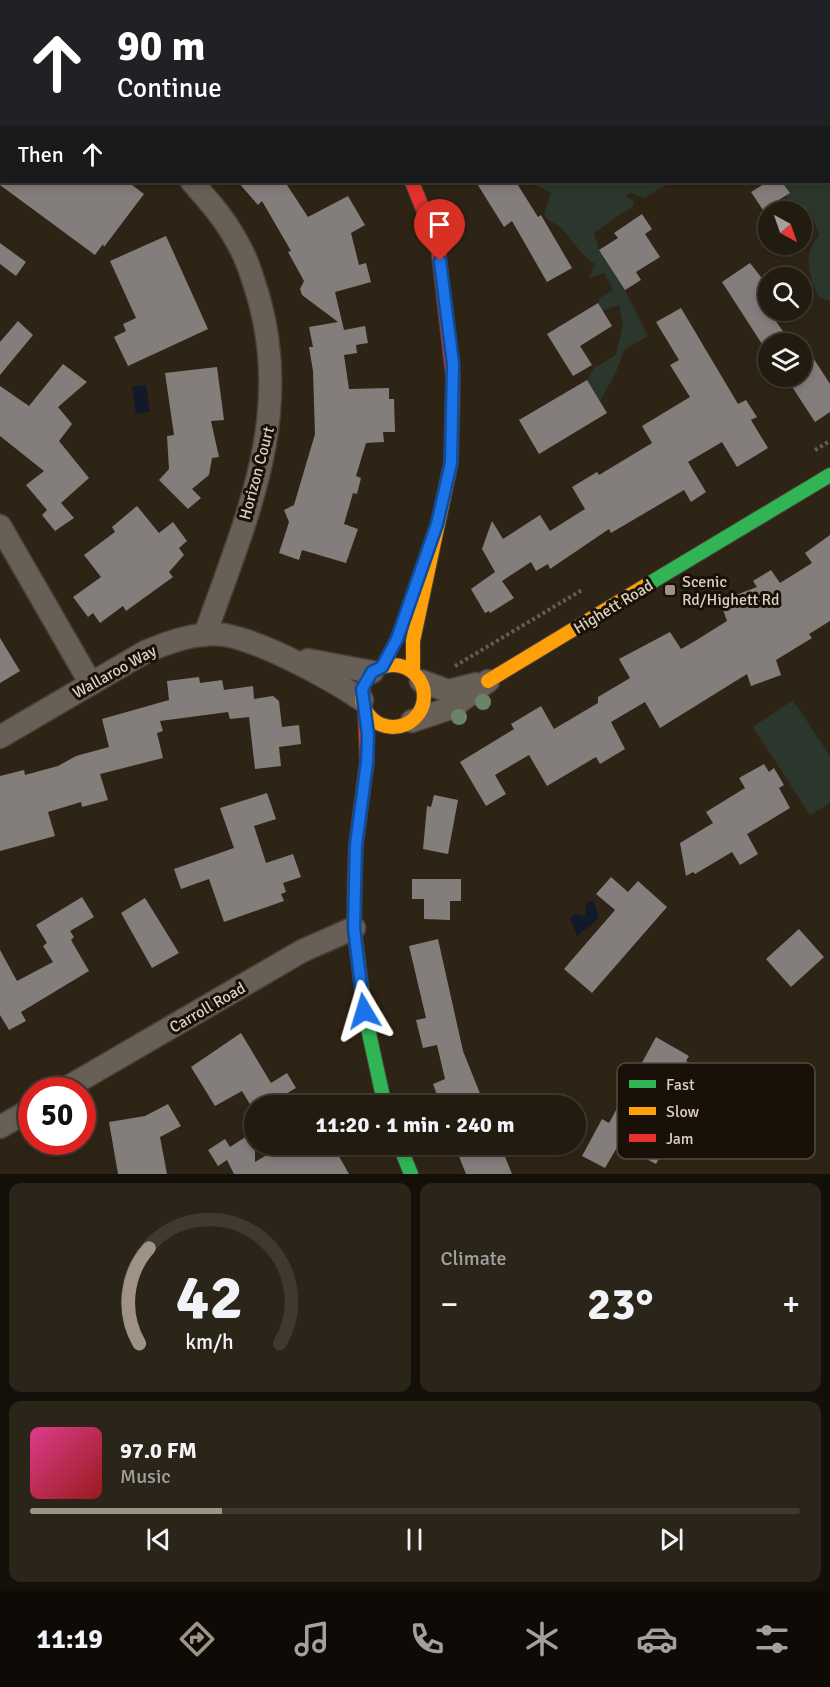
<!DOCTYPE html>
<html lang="en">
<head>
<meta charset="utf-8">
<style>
	:root { --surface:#221b10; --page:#2a2419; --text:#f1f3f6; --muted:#a2a19f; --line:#3f3930; --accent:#9f9385 }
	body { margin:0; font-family:Signika,sans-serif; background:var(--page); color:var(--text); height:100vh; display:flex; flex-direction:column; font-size:22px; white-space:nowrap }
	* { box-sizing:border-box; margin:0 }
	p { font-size:20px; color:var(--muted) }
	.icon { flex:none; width:33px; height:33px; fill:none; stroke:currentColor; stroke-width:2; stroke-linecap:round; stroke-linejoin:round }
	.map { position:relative; height:1174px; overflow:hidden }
	.details { display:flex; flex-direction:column; gap:9px; padding:9px; background:#130f09; flex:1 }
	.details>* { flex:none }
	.top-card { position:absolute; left:0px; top:0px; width:831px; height:183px; box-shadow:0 3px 9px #0003,0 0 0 2px var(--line); background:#202124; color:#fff; overflow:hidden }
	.needle { width:39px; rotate:140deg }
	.tools { position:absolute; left:758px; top:201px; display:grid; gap:12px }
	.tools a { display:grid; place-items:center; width:54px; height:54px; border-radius:50%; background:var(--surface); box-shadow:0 3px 9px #0003,0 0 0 2px var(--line); font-size:30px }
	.speed { position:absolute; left:18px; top:1077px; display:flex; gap:12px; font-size:30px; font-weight:700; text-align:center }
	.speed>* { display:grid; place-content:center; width:78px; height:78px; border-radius:50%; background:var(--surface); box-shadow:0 3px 9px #0003,0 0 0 2px var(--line); line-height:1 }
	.speed .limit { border:9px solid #d22; background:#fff; color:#111 }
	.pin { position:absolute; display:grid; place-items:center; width:51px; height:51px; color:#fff; margin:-62px -26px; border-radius:50% 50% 50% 0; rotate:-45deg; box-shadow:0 0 6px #0007 }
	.pin .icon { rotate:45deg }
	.me { position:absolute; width:66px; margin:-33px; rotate:353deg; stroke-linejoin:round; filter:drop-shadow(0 0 4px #0008) }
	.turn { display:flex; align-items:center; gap:21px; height:126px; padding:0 18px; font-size:27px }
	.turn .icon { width:78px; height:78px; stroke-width:2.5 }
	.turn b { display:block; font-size:42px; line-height:51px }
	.then { display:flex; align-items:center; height:57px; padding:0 18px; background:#0003; gap:12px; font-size:22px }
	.big { font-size:45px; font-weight:700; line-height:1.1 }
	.details .widget { flex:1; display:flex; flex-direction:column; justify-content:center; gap:9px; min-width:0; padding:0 21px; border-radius:12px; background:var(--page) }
	.details .dial { align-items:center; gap:0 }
	.dial svg { height:156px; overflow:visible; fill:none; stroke:var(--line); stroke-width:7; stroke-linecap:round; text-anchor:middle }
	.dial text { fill:var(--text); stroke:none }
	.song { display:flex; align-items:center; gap:18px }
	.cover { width:72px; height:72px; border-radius:9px; background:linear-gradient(135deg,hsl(330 70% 55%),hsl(0 70% 35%)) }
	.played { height:6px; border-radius:3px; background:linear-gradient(90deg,var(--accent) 25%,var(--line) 25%) }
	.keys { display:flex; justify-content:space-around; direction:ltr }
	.heat { display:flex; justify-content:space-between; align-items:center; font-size:33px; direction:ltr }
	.details .tiles { flex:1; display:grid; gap:9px; grid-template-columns:1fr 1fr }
	.widget:last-child { grid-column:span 2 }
	.trip { position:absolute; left:244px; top:1095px; width:342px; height:60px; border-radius:30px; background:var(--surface); box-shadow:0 3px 9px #0003,0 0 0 2px var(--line); font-weight:700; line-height:60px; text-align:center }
	.dock { display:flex; height:96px; justify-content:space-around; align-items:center; background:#0e0b06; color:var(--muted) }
	.dock .icon { width:42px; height:42px }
	.dock .selected { color:var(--accent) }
	.dock b { font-size:27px; color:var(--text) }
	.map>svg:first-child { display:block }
	.green { fill:#2b372c }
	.water { fill:#11192b }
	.building { fill:#837d7c }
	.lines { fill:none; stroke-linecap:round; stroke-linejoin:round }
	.lane-casing { stroke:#494036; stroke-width:14 }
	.street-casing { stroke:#494036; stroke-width:25 }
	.fast-casing { stroke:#494036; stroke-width:16 }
	.slow-casing { stroke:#494036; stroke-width:16 }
	.jam-casing { stroke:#494036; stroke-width:16 }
	.path { stroke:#645d53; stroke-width:4; stroke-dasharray:3 3; stroke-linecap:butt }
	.lane { stroke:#686057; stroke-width:12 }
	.street { stroke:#686057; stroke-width:22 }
	.fast { stroke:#30b455; stroke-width:14 }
	.slow { stroke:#ff9f0a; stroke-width:14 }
	.jam { stroke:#e5322d; stroke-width:14 }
	.tree { fill:#6a846a }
	.route-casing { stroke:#114b97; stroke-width:15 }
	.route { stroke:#1a73e8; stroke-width:10 }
	.poi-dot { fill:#9f9385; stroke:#191007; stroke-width:2 }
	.labels { text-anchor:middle; stroke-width:6; stroke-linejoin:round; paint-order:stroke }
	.street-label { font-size:16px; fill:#dccfc1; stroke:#191007 }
	.poi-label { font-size:16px; fill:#dccfc1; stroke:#191007; text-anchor:start }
	.key { fill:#191007; stroke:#54493f; stroke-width:1.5 }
	.key-label { font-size:16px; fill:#dccfc1 }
</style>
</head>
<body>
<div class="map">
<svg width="830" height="1174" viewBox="0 0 830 1174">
	<rect width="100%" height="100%" fill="#2e2416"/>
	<path class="green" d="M830,168V301L818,297C809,273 802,256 819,235L810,212L793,210L786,196L790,193L782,182H830Z
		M530,182H672L644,198L631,193L625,196L633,200L634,205L594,233L599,250L625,290L648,336L624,350L616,372L600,401L587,380L594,368L616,355L623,325L619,305L602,311L598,303L600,298L613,290L604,273L589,278L595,264C580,254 574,241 562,229C556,223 548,222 544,214L551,193Z
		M793,700L830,756V803L810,815L753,727Z"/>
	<path class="water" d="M146,385L150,412L136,414L132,387Z
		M593,900L599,918L577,936L570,918L575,914L585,916L586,904Z"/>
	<path class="building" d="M0,182H128L144,194L104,247L103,244L95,255L0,185Z
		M238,182H285L308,217L348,196L365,225L351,233L359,265L366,263L371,282L335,292L344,330L365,326L368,343L356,345L357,353L344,355L349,389L389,388V399H394L395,432H383L384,442L366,443L356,476L361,478L357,494L353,493L344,524L358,529L346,563L302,550L299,560L279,553L289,522L284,510L294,505L315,434L313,371L309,347H313L309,327L338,322L302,295L300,289L304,281L288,252L291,251L262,201L258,205Z
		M476,182H516L538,217L541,215L572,268L547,282L512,221L504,227Z
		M767,182H782L790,193L763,210L751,192Z
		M642,214L652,229L645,234L660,257L636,272L641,280L625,290L599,250L618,238L614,233Z
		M166,236L208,329L128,366L114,337L126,331L123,324L136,318L110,261Z
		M0,243L26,262L16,276L0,264Z
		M750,263L768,286V310L792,344H762L722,282Z
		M598,303L612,326L580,346L592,365L573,376L547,334Z
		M681,308L738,404L746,400L757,417L751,420L768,448L737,467L722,442L688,462L706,492L691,502L684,490L611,533L609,529L550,569L548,564L536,571L531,562L502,581L514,598L490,613L489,611L485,613L471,589L495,572L482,549L492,521L503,539L540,515L550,531L585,509L572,487L597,472L599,475L652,443L642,426L690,397L670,365L679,360L656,322Z
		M18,321L33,335L0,375V342Z
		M801,339L830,384V412L815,422L785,376H801Z
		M63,364L87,382L58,407L72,424L59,441L89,478L61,503L74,518L55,531L42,515L47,510L26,485L44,471L0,436V386L29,406Z
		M217,367L224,420L211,421L219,457L212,458L209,475L192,489L201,498L188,509L159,480L169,469L167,436L174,435L165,373Z
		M587,380L607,413L539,454L519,420Z
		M137,506L159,533L173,522L187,541L179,548L184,555L169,572L173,577L126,611L123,606L100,623L93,613L88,617L73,597L101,577L84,555L115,532L112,527Z
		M830,535V621L809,634L812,638L776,660L781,675L751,686L747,674L660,728L645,702L611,722L625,749L600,764L596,757L547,786L529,755L495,775L506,794L486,806L460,762L514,729L511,724L541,706L554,729L598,703V697L630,678L619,659L670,632L681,649L695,641L727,621L720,601L757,587L753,581L771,570L780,583L812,563L805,553Z
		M0,638L20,671L0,683Z
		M199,677L200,683L222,680L224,690L253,686L254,699L273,696L279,701L282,727L299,725L301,744L279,747L281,766L255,769L249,717L230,719L228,712L160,721L163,731L157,733L163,758L100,774L108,800L82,807L81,802L48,812L55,836L0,851V776L24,770L25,775L58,766L76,756L109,747L102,719L169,700L167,681Z
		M764,764L769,772L774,768L784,785L779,788L790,808L747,834L758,854L740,865L732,852L695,874L693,872L686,876L680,843L713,823L706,812L745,788L739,778Z
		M267,793L276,819L254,826L266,863L293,854L301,877L283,883L286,892L281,894L284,901L224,922L209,879L181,889L174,869L234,848L220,808Z
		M434,795L458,800L448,854L423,849L427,806L431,807Z
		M611,877L628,892L638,881L667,907L592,993L564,969L615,910L596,894Z
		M412,879H461V901H450V920L424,919V899H412Z
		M82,897L94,917L70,931L74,937L71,940L89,971L21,1012L26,1021L9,1030L0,1015V950L17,981L53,962L43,946L47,943L36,925Z
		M145,898L179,953L152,968L121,913Z
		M799,929L824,957L791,987L766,959Z
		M438,939L463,1051L485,1106H441L433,1084L445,1079L437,1045L423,1048L416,1020L426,1018L409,946Z
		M241,1033L271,1083L287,1073L296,1088L277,1099L281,1106H251L242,1091L215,1106L191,1067Z
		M656,1037L689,1056L686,1061L700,1068L688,1088L680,1083L671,1096L656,1087L635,1125L668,1141L656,1164L619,1144L605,1168L582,1156L602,1119L609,1123Z
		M168,1104L181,1126L160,1137L167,1174H118L109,1122L145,1116Z
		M255,1131V1162L285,1144H332L349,1174H234L227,1160L218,1166L208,1150L225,1139L230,1147Z
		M454,1144H500L512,1174H466Z"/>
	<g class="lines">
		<defs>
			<path id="lane" d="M0,35H2"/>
			<path id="street" d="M0,50L2,48
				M192,182C208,200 224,218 236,240C247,258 253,279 259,299C293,420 244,523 205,635
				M0,526L91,684
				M308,660L372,672
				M421,681L448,691L477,684
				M412,721L451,708L488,681
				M0,737L145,652C169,642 198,631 225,635C263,642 330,678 362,700
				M63,1090L302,951L354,928
				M0,1127L32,1109"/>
			<path id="fast" d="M259,0L261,2
				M645,586L830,475
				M355,872L354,928L365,1015L385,1106
				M399,1144L411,1174"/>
			<path id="slow" d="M362 696a31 31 0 1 1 62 0a31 31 0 1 1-62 0Z
				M413,672V641L451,463L453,377
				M488,681L645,586"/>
			<path id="jam" d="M412,182L438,247L453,377
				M355,872L356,845L367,761L365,711"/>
		</defs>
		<use href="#lane" class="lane-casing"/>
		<use href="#street" class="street-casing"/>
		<use href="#fast" class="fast-casing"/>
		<use href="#slow" class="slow-casing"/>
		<use href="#jam" class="jam-casing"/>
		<path class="path" d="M815,450L830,441
			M455,666L582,590"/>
		<use href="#lane" class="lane"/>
		<use href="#street" class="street"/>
		<use href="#fast" class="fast"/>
		<use href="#slow" class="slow"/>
		<use href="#jam" class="jam"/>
	</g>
	<g class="tree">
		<circle cx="483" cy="702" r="8"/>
		<circle cx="459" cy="717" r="8"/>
	</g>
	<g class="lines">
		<defs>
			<path id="route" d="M364,1011L354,928L356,845L367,762L368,735L362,689L372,672L382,667L397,639L437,524L451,463L453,364L440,261"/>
		</defs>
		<use href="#route" class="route-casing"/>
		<use href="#route" class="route"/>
	</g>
	<rect class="poi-dot" x="664" y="584" width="12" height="12" rx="3"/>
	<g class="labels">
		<g class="street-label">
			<text transform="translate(256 473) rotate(-75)" y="6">Horizon Court</text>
			<text transform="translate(613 606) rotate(-31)" y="6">Highett Road</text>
			<text transform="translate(114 671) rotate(-29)" y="6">Wallaroo Way</text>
			<text transform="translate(207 1007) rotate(-30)" y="6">Carroll Road</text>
		</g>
		<g class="poi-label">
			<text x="682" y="587">Scenic<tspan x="682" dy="18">Rd/Highett Rd</tspan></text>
		</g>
	</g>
	<rect x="617" y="1063" width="198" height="96" rx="9" class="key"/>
	<rect x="629" y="1080" width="27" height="8" fill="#30b455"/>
	<rect x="629" y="1107" width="27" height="8" fill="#ff9f0a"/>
	<rect x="629" y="1134" width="27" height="8" fill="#e5322d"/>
	<g class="key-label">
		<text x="666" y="1090">Fast</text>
		<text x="666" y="1117">Slow</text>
		<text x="666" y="1144">Jam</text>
	</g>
</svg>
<div class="tools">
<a><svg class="needle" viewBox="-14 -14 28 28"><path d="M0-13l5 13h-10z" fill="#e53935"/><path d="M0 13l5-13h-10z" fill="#a2a19f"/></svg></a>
<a><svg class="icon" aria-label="search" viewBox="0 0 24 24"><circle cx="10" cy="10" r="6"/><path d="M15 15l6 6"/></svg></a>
<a><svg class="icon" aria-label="layers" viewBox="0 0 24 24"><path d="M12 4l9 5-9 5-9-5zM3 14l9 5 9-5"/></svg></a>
</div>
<div class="speed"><div class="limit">50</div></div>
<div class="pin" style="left:440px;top:261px;background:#d93025"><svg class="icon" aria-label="arrive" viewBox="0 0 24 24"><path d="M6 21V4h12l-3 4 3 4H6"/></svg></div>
<svg class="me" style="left:364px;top:1011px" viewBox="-20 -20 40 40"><path d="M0-17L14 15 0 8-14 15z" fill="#1a73e8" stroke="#fff" stroke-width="4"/></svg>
<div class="trip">11:20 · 1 min · 240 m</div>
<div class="top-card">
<div class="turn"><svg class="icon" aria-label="ahead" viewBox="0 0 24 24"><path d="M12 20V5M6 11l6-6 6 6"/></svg><div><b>90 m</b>Continue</div></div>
<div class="then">Then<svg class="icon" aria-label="ahead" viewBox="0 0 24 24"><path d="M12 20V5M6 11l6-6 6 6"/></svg></div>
</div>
</div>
<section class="details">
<div class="tiles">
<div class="widget dial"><svg viewBox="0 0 100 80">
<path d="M14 69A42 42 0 1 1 86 69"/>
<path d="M14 69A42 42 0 0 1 19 20" stroke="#9f9385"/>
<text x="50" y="56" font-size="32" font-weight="700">42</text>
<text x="50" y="72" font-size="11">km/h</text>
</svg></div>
<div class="widget"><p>Climate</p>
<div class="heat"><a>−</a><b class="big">23°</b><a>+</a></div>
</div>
<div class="widget">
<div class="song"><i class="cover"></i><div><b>97.0 FM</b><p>Music</p></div></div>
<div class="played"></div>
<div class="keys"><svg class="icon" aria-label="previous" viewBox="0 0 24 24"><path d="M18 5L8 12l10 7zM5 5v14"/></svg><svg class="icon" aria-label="pause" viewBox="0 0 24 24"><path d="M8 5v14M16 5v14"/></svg><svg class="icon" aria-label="next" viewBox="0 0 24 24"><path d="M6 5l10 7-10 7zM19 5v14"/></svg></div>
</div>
</div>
</section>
<nav class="dock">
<b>11:19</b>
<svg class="icon selected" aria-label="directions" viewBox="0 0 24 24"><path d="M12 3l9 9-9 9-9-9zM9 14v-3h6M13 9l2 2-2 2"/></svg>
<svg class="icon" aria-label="music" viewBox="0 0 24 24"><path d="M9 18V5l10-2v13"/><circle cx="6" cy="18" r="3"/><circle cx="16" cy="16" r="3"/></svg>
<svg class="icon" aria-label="phone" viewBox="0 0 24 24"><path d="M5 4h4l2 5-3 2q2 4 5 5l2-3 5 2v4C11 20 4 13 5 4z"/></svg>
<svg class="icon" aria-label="climate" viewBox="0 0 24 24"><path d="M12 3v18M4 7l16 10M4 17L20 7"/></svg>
<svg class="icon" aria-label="car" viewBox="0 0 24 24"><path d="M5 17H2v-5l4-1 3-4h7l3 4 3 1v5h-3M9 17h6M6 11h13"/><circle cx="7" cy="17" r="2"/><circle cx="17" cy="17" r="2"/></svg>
<svg class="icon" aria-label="filters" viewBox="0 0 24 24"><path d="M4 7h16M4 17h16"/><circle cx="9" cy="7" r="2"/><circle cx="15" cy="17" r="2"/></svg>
</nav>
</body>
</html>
